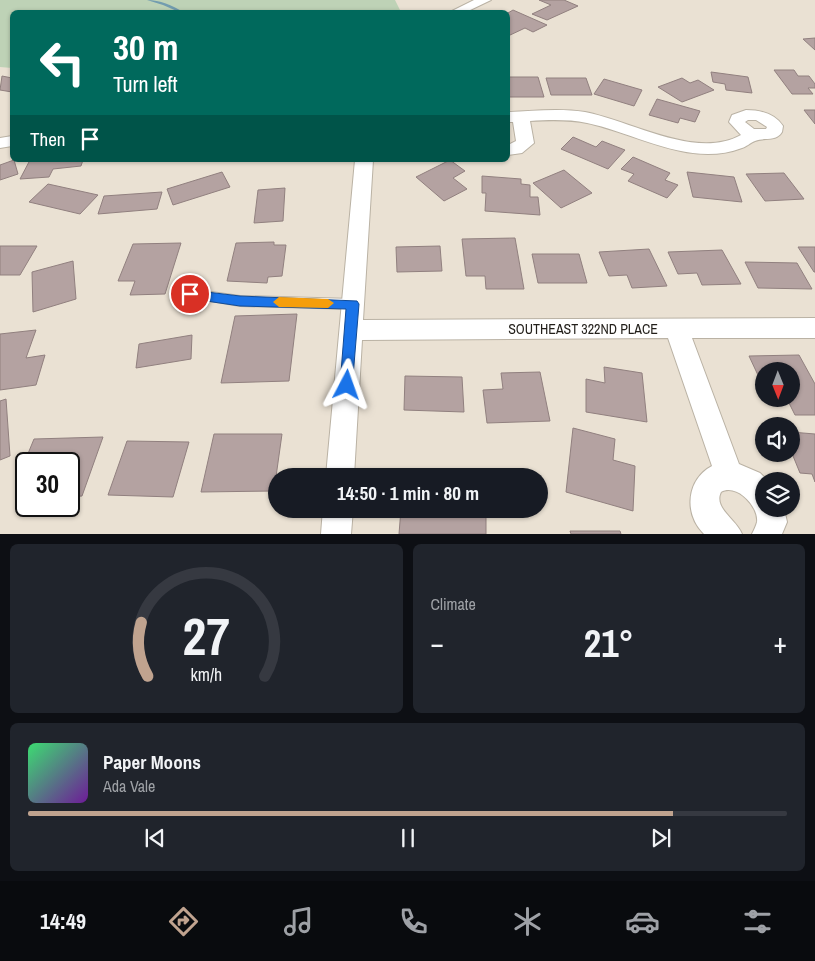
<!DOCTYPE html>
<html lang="en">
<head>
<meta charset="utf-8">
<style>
	:root { --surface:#171b24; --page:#20242c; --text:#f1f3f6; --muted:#9ea1a6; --line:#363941; --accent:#c0a38f }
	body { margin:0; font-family:"Archivo Narrow",sans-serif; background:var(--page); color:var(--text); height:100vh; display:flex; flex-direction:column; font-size:19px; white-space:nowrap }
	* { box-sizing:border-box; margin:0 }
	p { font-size:16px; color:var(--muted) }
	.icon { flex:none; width:28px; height:28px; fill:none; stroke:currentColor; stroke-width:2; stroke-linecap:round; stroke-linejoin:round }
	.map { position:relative; height:534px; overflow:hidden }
	.details { display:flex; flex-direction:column; gap:10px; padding:10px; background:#0d0f14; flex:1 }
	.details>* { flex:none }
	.banner { position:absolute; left:10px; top:10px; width:500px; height:152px; border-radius:8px; box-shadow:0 1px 4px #0004; background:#00695c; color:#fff; overflow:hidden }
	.needle { width:32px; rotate:179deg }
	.tools { position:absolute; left:755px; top:362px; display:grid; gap:10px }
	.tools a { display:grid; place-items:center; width:45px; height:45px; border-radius:50%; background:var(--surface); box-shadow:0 1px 4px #0004; font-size:25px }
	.speed { position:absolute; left:15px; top:452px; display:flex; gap:10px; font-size:25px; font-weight:700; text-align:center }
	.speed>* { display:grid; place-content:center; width:65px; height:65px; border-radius:50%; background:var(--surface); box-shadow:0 1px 4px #0004; line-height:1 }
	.speed .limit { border:2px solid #111; border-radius:8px; background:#fff; color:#111 }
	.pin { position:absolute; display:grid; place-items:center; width:42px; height:42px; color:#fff; margin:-21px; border:2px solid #fff; border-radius:50%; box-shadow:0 1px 5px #0007 }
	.me { position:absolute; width:55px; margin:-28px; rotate:4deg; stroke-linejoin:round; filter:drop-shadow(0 0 4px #0008) }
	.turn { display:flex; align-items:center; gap:18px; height:105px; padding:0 20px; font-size:22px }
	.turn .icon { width:65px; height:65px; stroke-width:2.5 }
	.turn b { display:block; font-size:35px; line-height:42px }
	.then { display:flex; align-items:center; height:48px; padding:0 20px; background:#0003; gap:10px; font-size:19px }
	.big { font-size:38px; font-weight:700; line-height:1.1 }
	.details .card { flex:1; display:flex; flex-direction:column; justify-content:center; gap:8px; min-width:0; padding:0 18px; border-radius:8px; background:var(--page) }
	.details .dial { align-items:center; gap:0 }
	.dial svg { height:130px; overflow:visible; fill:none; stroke:var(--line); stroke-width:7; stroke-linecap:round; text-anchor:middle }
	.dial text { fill:var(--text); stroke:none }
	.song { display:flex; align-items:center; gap:15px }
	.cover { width:60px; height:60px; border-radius:8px; background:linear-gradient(135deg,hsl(140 70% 55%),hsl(280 70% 35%)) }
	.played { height:5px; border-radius:2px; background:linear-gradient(90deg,var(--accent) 85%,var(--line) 85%) }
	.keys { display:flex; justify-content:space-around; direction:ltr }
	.heat { display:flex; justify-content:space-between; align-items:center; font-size:28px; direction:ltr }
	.details .tiles { flex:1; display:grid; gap:10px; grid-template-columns:1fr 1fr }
	.card:last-child { grid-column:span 2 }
	.trip { position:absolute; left:268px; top:468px; width:280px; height:50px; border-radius:25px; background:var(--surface); box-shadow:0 1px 4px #0004; font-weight:700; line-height:50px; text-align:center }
	.dock { display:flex; height:80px; justify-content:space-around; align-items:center; background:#090b0e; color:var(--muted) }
	.dock .icon { width:35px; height:35px }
	.dock .selected { color:var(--accent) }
	.dock b { font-size:22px; color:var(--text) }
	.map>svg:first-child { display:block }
	.green { fill:#bed2b6 }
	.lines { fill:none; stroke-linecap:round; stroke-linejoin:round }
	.stream { fill:#729caf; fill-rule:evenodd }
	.building { fill:#b4a2a1; stroke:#91807f }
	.service-casing { stroke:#bab2a4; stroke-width:2 }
	.minor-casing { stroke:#bab2a4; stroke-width:2 }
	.service { fill:#fff; fill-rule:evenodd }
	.minor { fill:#fff; fill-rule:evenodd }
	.route { fill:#1a73e8; stroke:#114b97 }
	.slow { fill:#f59e0b }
	.labels { text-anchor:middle; stroke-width:4; stroke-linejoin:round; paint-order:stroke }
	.street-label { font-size:14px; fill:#221f1a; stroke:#fff }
</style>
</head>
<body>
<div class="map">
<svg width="815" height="534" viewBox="0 0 815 534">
	<rect width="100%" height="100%" fill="#eae1d3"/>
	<path class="green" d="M0,0H395L401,12H12V68L0,67Z"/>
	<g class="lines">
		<path class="stream" d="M147,0C160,0 172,5 183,12H179L163,5Z"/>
	</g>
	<path class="building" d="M539,0H564L578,6L547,20L532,14L551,5Z
		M513,10L547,25L533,32L525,28L508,36V13Z
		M815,38V50L803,39Z
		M774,70H794L798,76H809L815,84V88H808L813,94H792Z
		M711,72L748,77L752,93L726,90L725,84L713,82Z
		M2,76L12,78V92L0,90Z
		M508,77H538L544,97H508Z
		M546,78H586L592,95H551Z
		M682,78L690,83L698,80L714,90L682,102L658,87Z
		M604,79L642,90L634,106L594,94Z
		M657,99L700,111L695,122L680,118L678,123L649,115Z
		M804,110H815V124Z
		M573,137L596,147L602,141L625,150L608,169L561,149Z
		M633,157L670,173L665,180L678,185L667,198L628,181L634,174L621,169Z
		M14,160L18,174L0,180V165Z
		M30,160H83L81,166L53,169L49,177L20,179Z
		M450,160L465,171L453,178L467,189L444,201L416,177Z
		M564,170L592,193L561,208L533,183Z
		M222,172L230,187L173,205L167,189Z
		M687,172L734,177L742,202L693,197Z
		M784,173L804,199L765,201L746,174Z
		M482,176L521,179V184L530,185V197H538L540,215L485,211L486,193H482Z
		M48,184L98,195L80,214L29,202Z
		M285,188L283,221L254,223L258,190Z
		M162,192L157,209L98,214L104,196Z
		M515,238L524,289H486L485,276H466L462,239Z
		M274,242V245H286L282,276L268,277L267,283L227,281L236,243Z
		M181,243L165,294L130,295L135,281H118L133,244Z
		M0,246H37L20,275H0Z
		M440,246L442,271L397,272L396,247Z
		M798,247H815V272H814Z
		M649,249L667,286L632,288L627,275L609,276L599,252Z
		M722,250L741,284L702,285L697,273L678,274L668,252Z
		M532,254H579L587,283H538Z
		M73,261L76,299L33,312L32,272Z
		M745,262L797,263L812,289L758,288Z
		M297,314L289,381L221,383L235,316Z
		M36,330L26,358L45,355L36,385L0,390V334Z
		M192,335L191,359L136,368L139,344Z
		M799,355L815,384V415H795L787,399H791V371H764V388L749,356Z
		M604,367L642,373L647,422L586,412V379L605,383Z
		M540,372L550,421L487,423L483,390L503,389L501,373Z
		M405,376L462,377L464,412L404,410Z
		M6,399L10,456L0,460V401Z
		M573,428L615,439L613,460L635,466L633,511L566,492Z
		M791,432L815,434V482L812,474L800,473L791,451Z
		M214,434H282L274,491L201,492Z
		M103,437L82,496L69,497V464H26V477L18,478L34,439Z
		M127,441L189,442L173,497L108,495Z
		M401,509H486V534H399Z
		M570,531H620L621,534H571Z"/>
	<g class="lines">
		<defs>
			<path id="service" d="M190,289L240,296L353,299L357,301L359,304L357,307L353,309L240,306L186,297L184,294L186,291Z"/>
			<path id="minor" d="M474,0H491L466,12H450Z
				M746,110C761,110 775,114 783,126L782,132C776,142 764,137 755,141C750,143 746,147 742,148C690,168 636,133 587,123C568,119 548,120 530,121L534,143L522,153L508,155V145L516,141L513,122H508V112C533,111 560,108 585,112C632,121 696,160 741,135L729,122L732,115ZM748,120H756L767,127L766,129H754L745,122Z
				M12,136V146L0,148V138Z
				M355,160H373L363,320L815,318V338H692L739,464L760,473L768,481H764V509H784L787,522L782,534H752C754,530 756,526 757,522C759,507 737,483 721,492C713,508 736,519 742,534H704C683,513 687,479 712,466L668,338L362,340L354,476H326Z
				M323,509H353L351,534H321Z"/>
		</defs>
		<use href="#service" class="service-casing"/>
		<use href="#minor" class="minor-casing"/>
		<use href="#service" class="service"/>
		<use href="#minor" class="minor"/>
	</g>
	<path class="route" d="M190,290L240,296L357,301L359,304L352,389L347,391L342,389L340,385L346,309L240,306L186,298L184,294Z"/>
	<path class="slow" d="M279,297L328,299L334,303L328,308L279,307L273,302Z"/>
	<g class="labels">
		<g class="street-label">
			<text x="583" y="334">SOUTHEAST 322ND PLACE</text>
		</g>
	</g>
</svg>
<div class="tools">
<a><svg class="needle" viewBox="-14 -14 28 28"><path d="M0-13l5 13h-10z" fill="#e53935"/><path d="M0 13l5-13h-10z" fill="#9ea1a6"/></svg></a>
<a><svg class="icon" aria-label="sound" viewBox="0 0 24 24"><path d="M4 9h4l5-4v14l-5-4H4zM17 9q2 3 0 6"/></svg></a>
<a><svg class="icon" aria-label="layers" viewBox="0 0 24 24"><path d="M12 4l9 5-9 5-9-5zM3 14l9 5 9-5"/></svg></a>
</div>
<div class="speed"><div class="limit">30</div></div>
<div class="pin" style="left:190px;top:294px;background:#d93025"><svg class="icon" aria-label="arrive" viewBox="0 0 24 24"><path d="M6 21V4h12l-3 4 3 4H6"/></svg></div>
<svg class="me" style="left:347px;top:385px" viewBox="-20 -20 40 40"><path d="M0-17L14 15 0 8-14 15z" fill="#1a73e8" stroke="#fff" stroke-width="4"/></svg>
<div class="trip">14:50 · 1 min · 80 m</div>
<div class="banner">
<div class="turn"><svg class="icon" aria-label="left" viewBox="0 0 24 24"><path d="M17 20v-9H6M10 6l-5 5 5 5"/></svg><div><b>30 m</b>Turn left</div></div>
<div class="then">Then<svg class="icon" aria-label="arrive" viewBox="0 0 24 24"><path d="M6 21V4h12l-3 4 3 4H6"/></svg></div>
</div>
</div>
<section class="details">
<div class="tiles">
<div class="card dial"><svg viewBox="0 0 100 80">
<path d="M14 69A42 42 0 1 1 86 69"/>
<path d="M14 69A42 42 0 0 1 10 36" stroke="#c0a38f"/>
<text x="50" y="56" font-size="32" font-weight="700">27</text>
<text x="50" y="72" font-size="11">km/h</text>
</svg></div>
<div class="card"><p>Climate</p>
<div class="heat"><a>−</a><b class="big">21°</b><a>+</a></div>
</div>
<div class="card">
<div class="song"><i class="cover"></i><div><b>Paper Moons</b><p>Ada Vale</p></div></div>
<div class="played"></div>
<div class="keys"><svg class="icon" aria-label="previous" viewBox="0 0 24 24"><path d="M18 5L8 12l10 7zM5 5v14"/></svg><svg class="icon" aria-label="pause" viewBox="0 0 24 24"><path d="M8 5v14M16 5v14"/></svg><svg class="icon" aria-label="next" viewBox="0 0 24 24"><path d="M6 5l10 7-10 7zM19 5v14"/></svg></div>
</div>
</div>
</section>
<nav class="dock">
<b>14:49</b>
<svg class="icon selected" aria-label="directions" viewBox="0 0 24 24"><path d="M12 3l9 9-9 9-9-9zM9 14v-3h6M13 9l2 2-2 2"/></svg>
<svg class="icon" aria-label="music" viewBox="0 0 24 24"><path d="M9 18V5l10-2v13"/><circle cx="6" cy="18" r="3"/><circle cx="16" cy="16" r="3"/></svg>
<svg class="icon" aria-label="phone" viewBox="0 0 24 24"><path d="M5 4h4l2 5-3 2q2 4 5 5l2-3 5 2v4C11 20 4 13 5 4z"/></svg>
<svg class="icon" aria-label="climate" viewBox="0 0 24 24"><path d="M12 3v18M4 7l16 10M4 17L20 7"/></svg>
<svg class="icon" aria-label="car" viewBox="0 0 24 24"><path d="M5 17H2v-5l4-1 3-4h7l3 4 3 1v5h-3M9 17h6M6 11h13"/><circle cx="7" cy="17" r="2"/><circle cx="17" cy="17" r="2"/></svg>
<svg class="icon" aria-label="filters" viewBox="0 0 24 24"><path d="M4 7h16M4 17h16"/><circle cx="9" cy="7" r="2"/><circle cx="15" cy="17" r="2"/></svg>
</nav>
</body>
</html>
